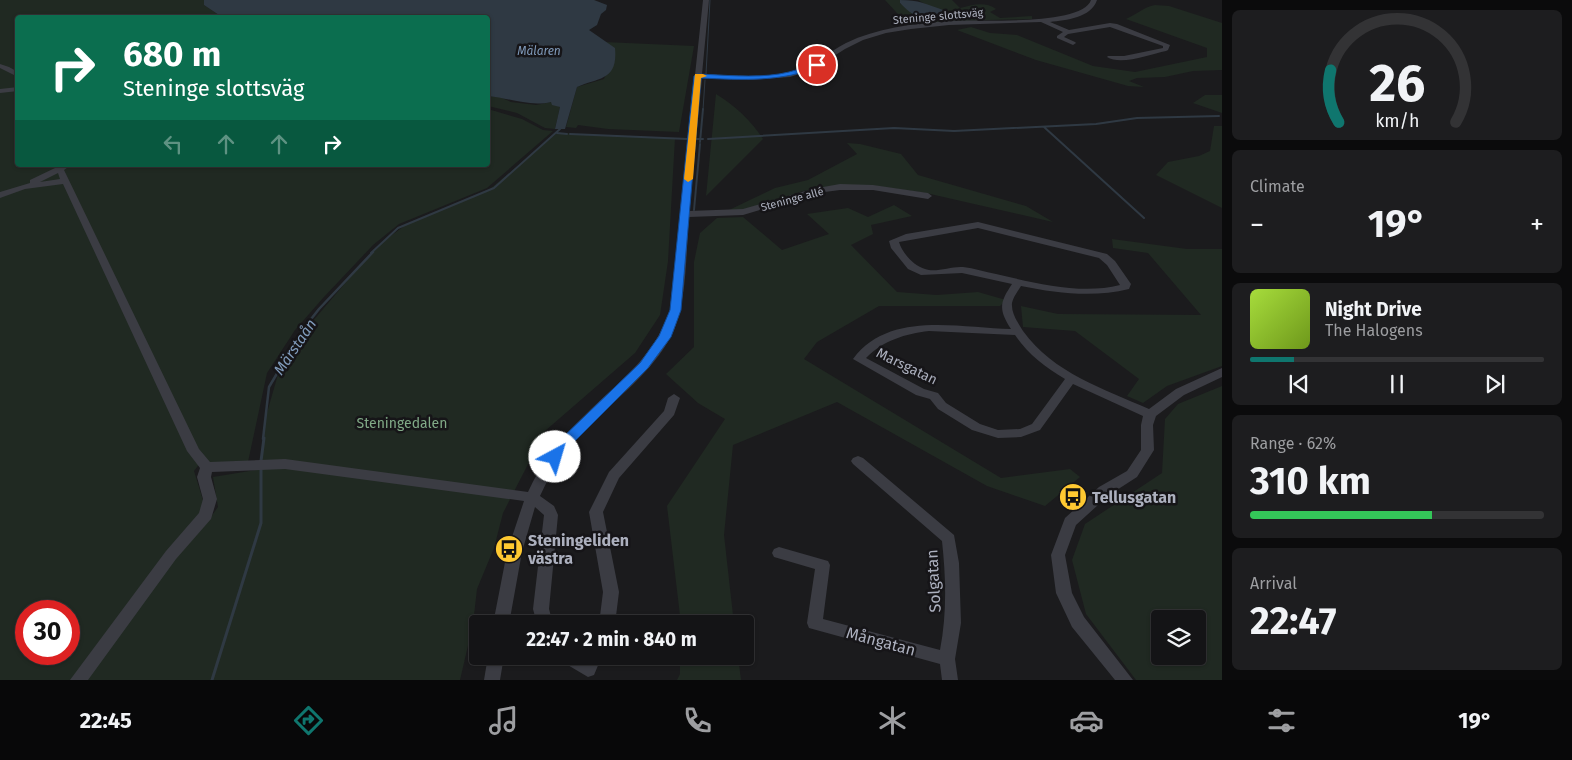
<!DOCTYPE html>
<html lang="en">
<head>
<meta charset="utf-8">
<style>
	:root { --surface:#141416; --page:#1d1d1f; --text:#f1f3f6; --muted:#9d9ea1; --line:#333335; --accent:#0f766e }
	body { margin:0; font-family:"Fira Sans",sans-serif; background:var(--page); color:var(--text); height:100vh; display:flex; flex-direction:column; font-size:19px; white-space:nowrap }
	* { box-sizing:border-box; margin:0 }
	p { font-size:16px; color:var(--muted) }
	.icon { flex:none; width:28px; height:28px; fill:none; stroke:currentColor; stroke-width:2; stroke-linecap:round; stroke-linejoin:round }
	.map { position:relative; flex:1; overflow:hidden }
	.panel { display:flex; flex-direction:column; gap:10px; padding:10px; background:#0b0b0c; width:350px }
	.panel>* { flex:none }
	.banner { position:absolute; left:15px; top:15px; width:475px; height:152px; border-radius:5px; box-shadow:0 1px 4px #0004,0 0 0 1px var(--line); background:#0b6e4f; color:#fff; overflow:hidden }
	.buttons { position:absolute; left:1151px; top:610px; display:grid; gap:10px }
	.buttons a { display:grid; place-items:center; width:55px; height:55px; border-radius:5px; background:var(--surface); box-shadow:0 1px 4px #0004,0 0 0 1px var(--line); font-size:25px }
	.speed { position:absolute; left:15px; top:600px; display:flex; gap:10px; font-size:25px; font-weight:700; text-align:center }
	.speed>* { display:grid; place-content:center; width:65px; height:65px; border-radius:50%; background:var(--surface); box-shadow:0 1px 4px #0004,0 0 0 1px var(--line); line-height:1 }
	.speed .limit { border:8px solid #d22; background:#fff; color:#111 }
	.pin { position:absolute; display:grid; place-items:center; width:42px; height:42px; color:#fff; margin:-21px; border:2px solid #fff; border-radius:50%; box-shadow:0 1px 5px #0007 }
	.me { position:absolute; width:55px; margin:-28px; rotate:39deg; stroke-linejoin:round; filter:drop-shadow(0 0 4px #0008) }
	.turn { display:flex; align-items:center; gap:18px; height:105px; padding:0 25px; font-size:22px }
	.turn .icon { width:65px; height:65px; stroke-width:2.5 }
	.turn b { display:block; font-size:35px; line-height:42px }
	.lanes { display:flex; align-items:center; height:48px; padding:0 25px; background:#0003; justify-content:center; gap:25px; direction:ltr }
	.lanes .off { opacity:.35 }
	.big { font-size:38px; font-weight:700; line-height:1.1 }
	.panel .tile { flex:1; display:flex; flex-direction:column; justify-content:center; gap:8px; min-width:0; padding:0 18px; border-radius:8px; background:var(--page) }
	.panel .dial { align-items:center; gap:0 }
	.dial svg { height:130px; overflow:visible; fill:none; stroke:var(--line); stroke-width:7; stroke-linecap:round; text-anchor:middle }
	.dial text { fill:var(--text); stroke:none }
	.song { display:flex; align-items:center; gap:15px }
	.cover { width:60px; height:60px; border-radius:8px; background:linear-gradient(135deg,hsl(80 70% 55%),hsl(80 70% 35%)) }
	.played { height:5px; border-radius:2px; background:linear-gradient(90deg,var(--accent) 15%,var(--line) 15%) }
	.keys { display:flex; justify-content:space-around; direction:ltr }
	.heat { display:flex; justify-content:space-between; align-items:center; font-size:28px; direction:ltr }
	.charge { height:8px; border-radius:4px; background:linear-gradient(90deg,#34c759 62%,var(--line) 0) }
	.trip { position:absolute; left:469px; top:615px; width:285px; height:50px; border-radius:5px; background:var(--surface); box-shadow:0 1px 4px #0004,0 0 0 1px var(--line); font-weight:700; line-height:50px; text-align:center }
	.menu { display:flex; height:80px; justify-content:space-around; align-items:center; background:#080809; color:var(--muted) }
	.menu .icon { width:35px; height:35px }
	.menu .active { color:var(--accent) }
	.menu b { font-size:22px; color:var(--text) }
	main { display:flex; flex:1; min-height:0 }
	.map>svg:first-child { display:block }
	.green { fill:#202922; fill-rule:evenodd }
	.water { fill:#2f3943 }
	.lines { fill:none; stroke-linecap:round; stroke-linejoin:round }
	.stream-far3 { stroke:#2f3943; stroke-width:1 }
	.stream-far2 { stroke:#2f3943; stroke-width:2 }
	.stream-far1 { stroke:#2f3943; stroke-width:2.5 }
	.stream { stroke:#2f3943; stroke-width:3 }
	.minor { fill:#3b3c43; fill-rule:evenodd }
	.route { fill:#1a73e8; stroke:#114b97 }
	.slow { fill:#f59e0b }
	.labels { text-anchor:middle; stroke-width:5; stroke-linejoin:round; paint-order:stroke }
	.far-street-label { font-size:11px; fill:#acb0be; stroke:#161518 }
	.far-water-label { font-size:12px; font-style:italic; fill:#809bbb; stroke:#161518 }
	.street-label { font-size:14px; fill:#acb0be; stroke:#161518 }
	.park-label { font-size:14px; fill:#81aa87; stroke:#161518 }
	.water-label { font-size:15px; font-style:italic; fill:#809bbb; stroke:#161518 }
	.near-poi-label { font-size:16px; font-weight:bold; fill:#acb0be; stroke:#161518; text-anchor:start }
	.near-street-label { font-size:16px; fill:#acb0be; stroke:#161518 }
</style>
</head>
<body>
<main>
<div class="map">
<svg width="1222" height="680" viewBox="0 0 1222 680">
	<rect width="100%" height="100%" fill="#1b1b1d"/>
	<path class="green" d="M0,0H204V5L222,17L18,18V165H488V109L522,119L543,130L553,131L487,188L399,224L373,245L323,298L295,330L267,373L248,462L212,465L204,458L194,471L203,500L205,525L218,507L213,477L274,467L261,462L264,423L279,371L306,329L359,267L381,243L407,224L490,189L557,133L675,138L668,261L660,315L635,353L545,431L503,513L494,548L477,589L473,624L460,680H0ZM26,611H69V654H26Z
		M885,0H900V4L940,9C932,8 925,4 918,0H952L960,8C972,5 985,1 996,9L990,12L1000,18L1032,16V19L950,21L908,25Z
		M1155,5L1169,6L1222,23V70L1193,71L1165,77L1137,78L1129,81L1144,87L1128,86L1036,60L957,30L971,27L990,33L1017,35L1093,66L1135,72L1207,57V48L1126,19C1137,14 1144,7 1155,5Z
		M604,42L694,46L679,132L608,129L578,125L576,128L566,127L577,87L604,79L615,49Z
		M716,94C735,106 750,119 763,139L706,196Z
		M1205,95H1222V113L1193,103Z
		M488,96L500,97L511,102L536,105L551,102L560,107L555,129L545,128L517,113L488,106Z
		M1214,126H1222V208L1156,175L1168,162L1199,156L1210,151Z
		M847,143L860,144L901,154L918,175L1026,206L1053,222L926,193L870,185H838L803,191L769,203L741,210H729L775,188L808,180L857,154Z
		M894,205L912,216L871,225L873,234L851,245L897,292L937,295L978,292L1006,300L1000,306H879L817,342L804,359L1001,478L1070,469L1080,477L1045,506L987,486L837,402L733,445L724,535L734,624H681L667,506L725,419L698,403L666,374L694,347V262L700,233L717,218L743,217L782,250L829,234L807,214L848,208L868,217Z
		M1112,239L1187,249H1222V366L1167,386L1143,403L1127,396L1139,379L1075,331L1023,327L1021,306L1058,314L1201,315L1148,253L1113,248Z
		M1222,386V680H1136L1086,614L1072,560L1085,524L1162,473L1165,419L1178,404ZM1160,619H1198V656H1160Z
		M680,656H738L741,680H677L680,674Z"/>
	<path class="water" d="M204,0H594L607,5L606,10L601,14L597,25L589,30L615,48C618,81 599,77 577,87L565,129H555L560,107L552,105L551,102C530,107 509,98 488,96V18L222,17L204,5Z
		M900,0C919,0 926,4 943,10L945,14C927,27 913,16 900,3Z"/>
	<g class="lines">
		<path class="stream-far3" d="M706,74L710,0
			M703,110L705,80"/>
		<path class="stream-far2" d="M1044,127L1144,218
			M557,133L567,134
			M570,134L688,139
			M695,139H703
			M708,139L894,128L954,131L1096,124L1137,118L1219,116
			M700,142L703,109
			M694,210L700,144
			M371,253L398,228L494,188L560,129"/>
		<path class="stream-far1" d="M263,439L269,387L304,328L319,309L373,252"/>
		<path class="stream" d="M261,461L264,438
			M212,680L261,523V469"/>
		<path class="minor" d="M703,0H709L702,74C734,75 769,80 800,70C817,64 830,51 846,43C877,28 912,24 946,21C972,19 1082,27 1091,0H1097C1091,18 1066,20 1050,22L1069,30L1110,23L1117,24L1170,45L1168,50L1166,51C1150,54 1121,66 1107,57L1108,56H1124L1163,48V46L1110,27L1068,34L1064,37L1075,42L1076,43L1073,45L1057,38V36L1063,32L1041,22L949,25L911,29L886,33L863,40L845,49L812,70L790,77L750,80L702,78L689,211L743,209L812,189L840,184L873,185L928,193L932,196L928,199L873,190H840L817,193L743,215L689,217C686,251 687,299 674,330C658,366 623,393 596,419C573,441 553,467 540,496L554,506L558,515L549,609L553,624H537L533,609L544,515L535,507L522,552L509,624H493L507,552L524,501L285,469L212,472L211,477L217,499L211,519L176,559L88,680H70L166,551L199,513L203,499L197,477L200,468L187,451L63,184L25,189L0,198V192L30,183V180L55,168L54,165H71L64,170L199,449L210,462L285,459L528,492C541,463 562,437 585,415C619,381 654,358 670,310ZM58,173L60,179L40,182Z
			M0,64L9,67L18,72V77L0,68Z
			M18,87V91L0,93V89Z
			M978,222L1107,254L1115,261L1131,284L1129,289C1093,298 1056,293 1021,286C1018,291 1013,297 1012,303C1011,313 1018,323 1023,331C1053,373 1104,389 1149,409L1176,389L1222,368V377L1184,395L1156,416L1153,425L1154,450L1137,477L1109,495L1076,525L1065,555L1072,593L1084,617L1133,680H1115L1072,627L1056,593L1051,555L1065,518L1099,487L1127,471L1141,450V425L1143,416L1073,384L1040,430L1021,437L998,438L972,430L938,409L930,399L916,395L853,359C889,310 959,328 1011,329C998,309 1000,302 1012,284L962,273L921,275L908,269L891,248L889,241L906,234ZM978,228L1099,258L1107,265L1120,285C1081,295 1035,283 996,274C985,272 974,268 963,267C951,266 936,273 925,269C914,266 902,253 899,242ZM929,331L1015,335C1028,354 1045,367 1065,379L1032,424L1020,429L998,430L980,424L946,403L938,393L924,389L866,358C884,340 905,334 929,331Z
			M674,394L680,398L674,415L619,478L603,512L619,592L615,624H599L603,592L589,512L609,472L664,411L668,398Z
			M858,456L863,458L954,535L959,563L961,623L955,659L958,680H942L940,664L809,628L807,623L815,569L774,557L772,553L774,549L779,547L828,561L830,565L823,619L940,650C947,614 946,578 942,541L853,464L851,461L853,458Z
			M488,656H504L500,680H484Z
			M559,656H581L585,659L586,656H602L594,675L588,677L561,661Z"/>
	</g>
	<path class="route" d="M817,63L820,65L819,67C781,82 742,80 701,78L681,310L671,337L648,368L570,446L560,460H550L548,457L561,439L640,363L659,336L670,310L694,76L697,74C724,75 753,78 779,74C793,72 804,67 817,63Z"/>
	<path class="slow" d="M695,74H703L707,76L701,78L693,179L688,182L684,179Z"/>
	<defs>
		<symbol id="bus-disc" viewBox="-11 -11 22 22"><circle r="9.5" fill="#ffc931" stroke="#161518"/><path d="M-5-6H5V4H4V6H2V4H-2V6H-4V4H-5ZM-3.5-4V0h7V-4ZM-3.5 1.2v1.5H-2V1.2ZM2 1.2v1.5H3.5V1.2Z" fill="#111"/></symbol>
	</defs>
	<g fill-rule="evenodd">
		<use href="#bus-disc" x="1057" y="481" width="32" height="32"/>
		<use href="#bus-disc" x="493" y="533" width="32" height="32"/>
	</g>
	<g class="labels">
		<g class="far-street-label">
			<text transform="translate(938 16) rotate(-5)" y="4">Steninge slottsväg</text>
			<text transform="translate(792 199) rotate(-15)" y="4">Steninge allé</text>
		</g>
		<g class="far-water-label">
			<text x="539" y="55">Mälaren</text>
		</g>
		<g class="street-label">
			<text transform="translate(907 366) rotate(26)" y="5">Marsgatan</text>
		</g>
		<g class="park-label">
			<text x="402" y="428">Steningedalen</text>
		</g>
		<g class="water-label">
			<text transform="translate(295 347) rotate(-56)" y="5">Märstaån</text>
		</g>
		<g class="near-poi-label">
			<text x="1092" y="503">Tellusgatan</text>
			<text x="528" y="546">Steningeliden<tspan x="528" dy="18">västra</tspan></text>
		</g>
		<g class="near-street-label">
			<text transform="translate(933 581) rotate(-93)" y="6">Solgatan</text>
			<text transform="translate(881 641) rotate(15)" y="6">Mångatan</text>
		</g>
	</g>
</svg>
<div class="buttons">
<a><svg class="icon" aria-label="layers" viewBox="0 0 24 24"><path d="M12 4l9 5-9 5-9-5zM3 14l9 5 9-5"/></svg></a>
</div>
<div class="speed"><div class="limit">30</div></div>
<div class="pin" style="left:817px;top:65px;background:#d93025"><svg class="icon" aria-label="arrive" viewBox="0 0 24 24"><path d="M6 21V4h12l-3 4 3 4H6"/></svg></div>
<svg class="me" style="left:555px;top:457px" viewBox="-20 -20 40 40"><circle r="19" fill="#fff"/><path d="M0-13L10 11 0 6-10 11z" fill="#1a73e8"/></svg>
<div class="trip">22:47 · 2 min · 840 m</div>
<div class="banner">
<div class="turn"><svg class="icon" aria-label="right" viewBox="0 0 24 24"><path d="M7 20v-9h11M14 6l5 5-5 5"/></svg><div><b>680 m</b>Steninge slottsväg</div></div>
<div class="lanes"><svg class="icon off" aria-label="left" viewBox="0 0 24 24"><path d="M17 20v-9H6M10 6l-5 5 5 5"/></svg><svg class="icon off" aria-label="ahead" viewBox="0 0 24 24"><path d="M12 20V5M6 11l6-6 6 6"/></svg><svg class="icon off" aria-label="ahead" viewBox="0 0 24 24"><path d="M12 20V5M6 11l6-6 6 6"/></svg><svg class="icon" aria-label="right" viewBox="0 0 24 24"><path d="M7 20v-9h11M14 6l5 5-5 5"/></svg></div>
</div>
</div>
<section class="panel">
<div class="tile dial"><svg viewBox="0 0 100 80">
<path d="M14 69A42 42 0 1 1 86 69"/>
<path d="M14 69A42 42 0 0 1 9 37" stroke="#0f766e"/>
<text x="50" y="56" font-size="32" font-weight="700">26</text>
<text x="50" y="72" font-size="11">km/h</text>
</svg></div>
<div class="tile"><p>Climate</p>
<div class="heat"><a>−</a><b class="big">19°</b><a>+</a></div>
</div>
<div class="tile">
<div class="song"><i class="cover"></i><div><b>Night Drive</b><p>The Halogens</p></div></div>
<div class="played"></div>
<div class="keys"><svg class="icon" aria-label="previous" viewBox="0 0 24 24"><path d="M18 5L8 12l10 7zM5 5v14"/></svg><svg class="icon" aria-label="pause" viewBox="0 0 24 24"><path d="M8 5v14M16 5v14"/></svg><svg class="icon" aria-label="next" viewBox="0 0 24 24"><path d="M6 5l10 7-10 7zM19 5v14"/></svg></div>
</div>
<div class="tile"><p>Range · 62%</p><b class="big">310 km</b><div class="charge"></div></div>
<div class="tile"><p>Arrival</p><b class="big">22:47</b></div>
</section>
</main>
<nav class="menu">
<b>22:45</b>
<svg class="icon active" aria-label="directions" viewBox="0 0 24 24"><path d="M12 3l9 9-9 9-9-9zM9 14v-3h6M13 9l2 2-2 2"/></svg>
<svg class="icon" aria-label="music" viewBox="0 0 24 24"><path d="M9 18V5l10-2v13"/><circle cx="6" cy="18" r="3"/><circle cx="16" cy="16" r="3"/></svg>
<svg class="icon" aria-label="phone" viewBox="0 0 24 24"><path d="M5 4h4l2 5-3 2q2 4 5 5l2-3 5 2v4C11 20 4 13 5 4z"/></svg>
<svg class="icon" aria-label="climate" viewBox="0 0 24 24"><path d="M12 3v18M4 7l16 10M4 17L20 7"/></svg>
<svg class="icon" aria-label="car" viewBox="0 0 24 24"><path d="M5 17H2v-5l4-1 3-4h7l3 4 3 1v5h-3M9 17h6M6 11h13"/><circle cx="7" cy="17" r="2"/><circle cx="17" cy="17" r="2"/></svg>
<svg class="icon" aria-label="filters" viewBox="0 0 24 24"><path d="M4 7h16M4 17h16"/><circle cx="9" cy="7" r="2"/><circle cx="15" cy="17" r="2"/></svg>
<b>19°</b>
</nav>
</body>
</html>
